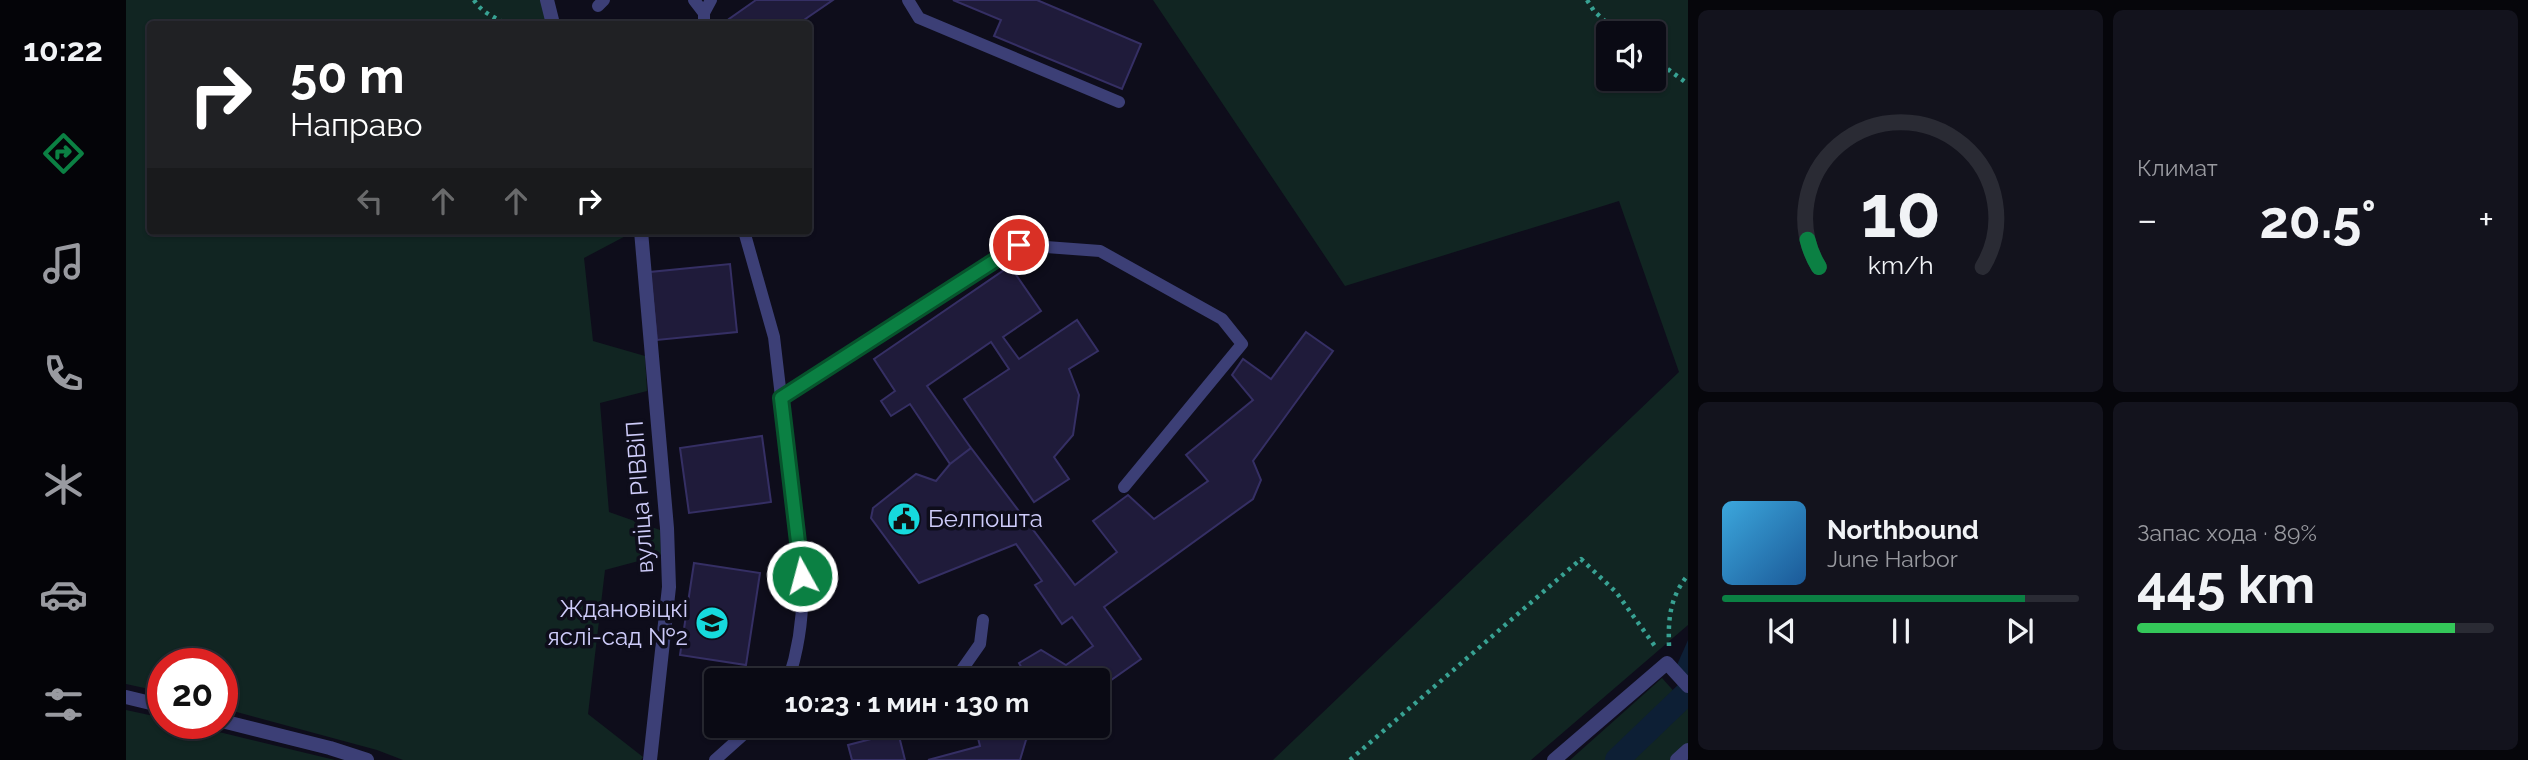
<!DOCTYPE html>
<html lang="ru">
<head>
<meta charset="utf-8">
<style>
	:root { --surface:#0a0a14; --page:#13131d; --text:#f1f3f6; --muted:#999aa0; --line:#2a2b34; --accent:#0b8043 }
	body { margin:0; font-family:Raleway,sans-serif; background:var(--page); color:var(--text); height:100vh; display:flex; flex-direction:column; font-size:26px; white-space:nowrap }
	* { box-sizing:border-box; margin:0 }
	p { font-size:23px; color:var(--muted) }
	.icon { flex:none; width:38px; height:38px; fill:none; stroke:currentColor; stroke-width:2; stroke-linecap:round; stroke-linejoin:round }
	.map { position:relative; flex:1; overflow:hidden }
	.side { display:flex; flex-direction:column; gap:10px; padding:10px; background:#06060b; width:840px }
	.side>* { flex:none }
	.hud { position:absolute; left:21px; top:21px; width:665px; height:214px; border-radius:7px; box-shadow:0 2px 5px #0004,0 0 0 2px var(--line); background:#202124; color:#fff; overflow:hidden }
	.fabs { position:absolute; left:1470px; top:21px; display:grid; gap:14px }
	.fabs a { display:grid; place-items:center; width:70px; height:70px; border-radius:7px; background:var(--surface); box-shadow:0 2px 5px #0004,0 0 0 2px var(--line); font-size:35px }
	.speed { position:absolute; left:21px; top:648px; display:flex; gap:14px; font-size:35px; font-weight:700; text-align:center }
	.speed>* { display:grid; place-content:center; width:91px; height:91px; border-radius:50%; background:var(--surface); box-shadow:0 2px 5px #0004,0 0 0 2px var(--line); line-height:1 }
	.speed .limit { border:10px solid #d22; background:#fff; color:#111 }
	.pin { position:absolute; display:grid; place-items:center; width:60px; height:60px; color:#fff; margin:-30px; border:4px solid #fff; border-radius:50%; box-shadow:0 2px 7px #0007 }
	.me { position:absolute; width:77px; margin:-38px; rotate:353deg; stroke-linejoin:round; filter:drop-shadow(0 0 5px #0008) }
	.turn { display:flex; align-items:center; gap:24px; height:147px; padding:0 28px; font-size:32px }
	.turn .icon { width:91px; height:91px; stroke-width:2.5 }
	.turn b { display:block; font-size:49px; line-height:60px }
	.lanes { display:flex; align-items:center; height:66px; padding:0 28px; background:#0003; justify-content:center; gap:35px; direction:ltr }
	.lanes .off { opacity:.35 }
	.big { font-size:52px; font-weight:700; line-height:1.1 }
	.side .widget { flex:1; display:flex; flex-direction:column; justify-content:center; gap:10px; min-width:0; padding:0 24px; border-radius:10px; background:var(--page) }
	.side .dial { align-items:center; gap:0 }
	.dial svg { height:182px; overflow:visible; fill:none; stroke:var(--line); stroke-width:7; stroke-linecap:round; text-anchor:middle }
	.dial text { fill:var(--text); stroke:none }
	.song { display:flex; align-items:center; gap:21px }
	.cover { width:84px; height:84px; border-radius:10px; background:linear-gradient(135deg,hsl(200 70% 55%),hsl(210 70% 35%)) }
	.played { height:7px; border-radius:4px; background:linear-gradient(90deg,var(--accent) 85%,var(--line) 85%) }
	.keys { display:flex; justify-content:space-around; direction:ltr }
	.heat { display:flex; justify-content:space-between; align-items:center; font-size:38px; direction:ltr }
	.charge { height:10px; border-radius:5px; background:linear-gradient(90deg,#34c759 89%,var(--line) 0) }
	.side .tiles { flex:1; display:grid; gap:10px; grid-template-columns:repeat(2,1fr) }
	.trip { position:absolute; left:578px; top:668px; width:406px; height:70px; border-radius:7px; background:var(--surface); box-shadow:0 2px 5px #0004,0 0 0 2px var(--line); font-weight:700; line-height:70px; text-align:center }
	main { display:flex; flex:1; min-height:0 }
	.menu { display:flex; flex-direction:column; width:126px; justify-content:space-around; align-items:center; background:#040408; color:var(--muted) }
	.menu .icon { width:49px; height:49px }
	.menu .on { color:var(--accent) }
	.menu b { font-size:32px; color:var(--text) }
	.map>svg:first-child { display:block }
	.green { fill:#112522; fill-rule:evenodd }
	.water { fill:#0d1f35 }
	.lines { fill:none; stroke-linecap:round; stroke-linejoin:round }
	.canal { stroke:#0d1f35; stroke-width:24 }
	.building { fill:#1f1b3a; stroke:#352f64; stroke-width:2 }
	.path { stroke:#38a293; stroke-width:4.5; stroke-dasharray:3.5 5; stroke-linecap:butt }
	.service { stroke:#3c3f76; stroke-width:12 }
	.minor { stroke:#3c3f76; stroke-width:14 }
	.route-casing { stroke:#07532c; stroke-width:18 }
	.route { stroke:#0b8043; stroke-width:12 }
	.labels { text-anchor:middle; stroke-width:7; stroke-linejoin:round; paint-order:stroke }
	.street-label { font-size:24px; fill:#ceccfa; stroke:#0e0d1b }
	.poi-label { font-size:24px; fill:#ceccfa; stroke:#0e0d1b; text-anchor:start }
</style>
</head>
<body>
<main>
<nav class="menu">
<b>10:22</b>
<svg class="icon on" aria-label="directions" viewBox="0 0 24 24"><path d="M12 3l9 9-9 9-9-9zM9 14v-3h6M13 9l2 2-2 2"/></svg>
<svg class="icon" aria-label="music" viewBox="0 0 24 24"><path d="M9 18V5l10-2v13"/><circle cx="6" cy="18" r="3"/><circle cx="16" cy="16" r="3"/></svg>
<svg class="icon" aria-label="phone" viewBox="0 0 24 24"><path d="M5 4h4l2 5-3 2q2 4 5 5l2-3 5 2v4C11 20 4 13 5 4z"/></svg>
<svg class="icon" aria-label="climate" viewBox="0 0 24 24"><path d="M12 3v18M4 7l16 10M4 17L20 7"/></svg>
<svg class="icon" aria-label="car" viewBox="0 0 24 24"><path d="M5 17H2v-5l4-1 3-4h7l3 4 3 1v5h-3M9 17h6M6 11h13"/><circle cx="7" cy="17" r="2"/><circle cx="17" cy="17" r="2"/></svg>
<svg class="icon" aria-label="filters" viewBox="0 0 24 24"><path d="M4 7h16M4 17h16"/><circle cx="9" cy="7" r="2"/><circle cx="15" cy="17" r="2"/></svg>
</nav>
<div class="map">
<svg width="1562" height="760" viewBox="0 0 1562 760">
	<rect width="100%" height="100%" fill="#0e0d1b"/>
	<path class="green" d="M0,0H417L423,24H24V231H509L458,258L467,341L519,356L521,391L474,403L483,512L534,530L535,555L479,570L462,714L517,757L515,760H277L251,750L96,708V663H37V692L0,684Z
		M1027,0H1562V625L1405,760H1147L1553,372L1493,201L1219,286ZM1482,33H1528V79H1482Z
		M1536,678L1562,707V744L1544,760H1444Z
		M0,710L37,718V723H56L209,760H0Z"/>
	<path class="water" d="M1562,640V678L1551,665Z"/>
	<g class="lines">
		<path class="canal" d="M1491,760L1562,692"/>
	</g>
	<path class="building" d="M630,0H707L672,24H607L603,19Z
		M827,0H911L1015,44L996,89L868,36L875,20Z
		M604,264L611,332L531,340L524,272Z
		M884,266L915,311L877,337L893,359L951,320L972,351L943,369L953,395L947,435L928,457L943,479L908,502L838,399L883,369L865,342L801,386L845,448L824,464L784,404L765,416L755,401L769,391L748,359Z
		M1180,332L1207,351L1127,461L1135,480L1127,499L978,607L1015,659L971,690V681H903L893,663L915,650L940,665L967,646L946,617L936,624L909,585L916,581L890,544L793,583L745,518L747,508L790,474L810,481L824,464L845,448L949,585L991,552L967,521L1002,495L1028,519L1082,481L1060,455L1127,400L1106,375L1117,359L1145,379Z
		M636,436L645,502L563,513L554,448Z
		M568,563L634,573L620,665L554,655Z
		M849,726H919L900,740L894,760H802L854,746Z
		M772,732L779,760H726L722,745Z"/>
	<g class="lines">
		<path class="path" d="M348,0C355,12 369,18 381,24
			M1461,0L1468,11L1492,33
			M1528,59L1562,84
			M1543,646C1542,618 1544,597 1562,575
			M1224,760L1455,559L1490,592L1531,649"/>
		<path class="service" d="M568,0L578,13V24
			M782,0L793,18L993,102
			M472,6L478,0
			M578,13L585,0
			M618,231L648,337L676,576C678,613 674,645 662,681
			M655,398L893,245L974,251L1096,319L1116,344L998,487
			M828,681L854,644L857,620
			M684,726C712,732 738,734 766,726
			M589,760L627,726"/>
		<path class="minor" d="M421,0L427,24
			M515,231L541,528L543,587L524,760
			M0,697L37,706
			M96,721L204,748L241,760
			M1428,760L1541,663L1562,686
			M1551,760L1562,750"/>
	</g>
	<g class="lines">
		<defs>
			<path id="route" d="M676,576L655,398L893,245"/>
		</defs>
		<use href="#route" class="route-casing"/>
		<use href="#route" class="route"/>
	</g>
	<defs>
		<symbol id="civic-disc" viewBox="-11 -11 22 22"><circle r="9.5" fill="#16dadd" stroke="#0e0d1b"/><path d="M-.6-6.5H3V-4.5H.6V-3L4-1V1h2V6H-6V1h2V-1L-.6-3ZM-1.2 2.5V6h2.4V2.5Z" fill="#111"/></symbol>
		<symbol id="school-disc" viewBox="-11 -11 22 22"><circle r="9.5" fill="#16dadd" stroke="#0e0d1b"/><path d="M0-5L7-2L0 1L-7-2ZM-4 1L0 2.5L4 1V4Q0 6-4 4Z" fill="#111"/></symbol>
	</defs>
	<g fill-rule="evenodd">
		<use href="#civic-disc" x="759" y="500" width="38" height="38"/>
		<use href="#school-disc" x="567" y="604" width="38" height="38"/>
	</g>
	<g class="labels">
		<g class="street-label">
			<text transform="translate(514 497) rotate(-94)" y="8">вуліца РІВВіП</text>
		</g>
		<g class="poi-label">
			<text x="802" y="527">Белпошта</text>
			<text x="562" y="617" text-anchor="end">Ждановіцкі<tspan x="562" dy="28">яслі-сад №2</tspan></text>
		</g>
	</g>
</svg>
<div class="fabs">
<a><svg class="icon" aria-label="sound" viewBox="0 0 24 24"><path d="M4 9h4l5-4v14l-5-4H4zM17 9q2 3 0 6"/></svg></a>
</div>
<div class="speed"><div class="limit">20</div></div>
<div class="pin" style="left:893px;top:245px;background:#d93025"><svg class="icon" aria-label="arrive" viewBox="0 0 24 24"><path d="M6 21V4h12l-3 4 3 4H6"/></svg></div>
<svg class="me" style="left:676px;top:576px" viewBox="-20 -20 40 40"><circle r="17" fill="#0b8043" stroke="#fff" stroke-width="3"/><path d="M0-11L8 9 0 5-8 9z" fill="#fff"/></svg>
<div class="trip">10:23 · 1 мин · 130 m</div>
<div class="hud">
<div class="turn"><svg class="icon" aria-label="right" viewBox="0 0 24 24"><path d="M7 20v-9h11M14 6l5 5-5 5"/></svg><div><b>50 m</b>Направо</div></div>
<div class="lanes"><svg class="icon off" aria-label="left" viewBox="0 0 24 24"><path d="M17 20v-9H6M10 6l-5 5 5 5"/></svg><svg class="icon off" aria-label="ahead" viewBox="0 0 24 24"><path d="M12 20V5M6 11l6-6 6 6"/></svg><svg class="icon off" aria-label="ahead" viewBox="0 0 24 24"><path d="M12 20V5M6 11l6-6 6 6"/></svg><svg class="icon" aria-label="right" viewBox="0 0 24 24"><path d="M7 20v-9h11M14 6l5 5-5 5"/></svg></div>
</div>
</div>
<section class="side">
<div class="tiles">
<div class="widget dial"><svg viewBox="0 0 100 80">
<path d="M14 69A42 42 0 1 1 86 69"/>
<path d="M14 69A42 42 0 0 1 9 57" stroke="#0b8043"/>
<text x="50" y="56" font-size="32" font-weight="700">10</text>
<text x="50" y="72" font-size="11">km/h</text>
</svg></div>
<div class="widget"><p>Климат</p>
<div class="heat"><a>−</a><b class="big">20.5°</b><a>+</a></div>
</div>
<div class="widget">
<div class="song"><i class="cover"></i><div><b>Northbound</b><p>June Harbor</p></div></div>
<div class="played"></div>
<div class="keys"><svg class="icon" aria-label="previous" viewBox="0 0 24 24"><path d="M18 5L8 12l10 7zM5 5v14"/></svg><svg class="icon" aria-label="pause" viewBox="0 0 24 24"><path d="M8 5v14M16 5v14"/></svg><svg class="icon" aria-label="next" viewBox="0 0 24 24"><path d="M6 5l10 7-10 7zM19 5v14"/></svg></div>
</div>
<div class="widget"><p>Запас хода · 89%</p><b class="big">445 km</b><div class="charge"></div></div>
</div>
</section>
</main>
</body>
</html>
